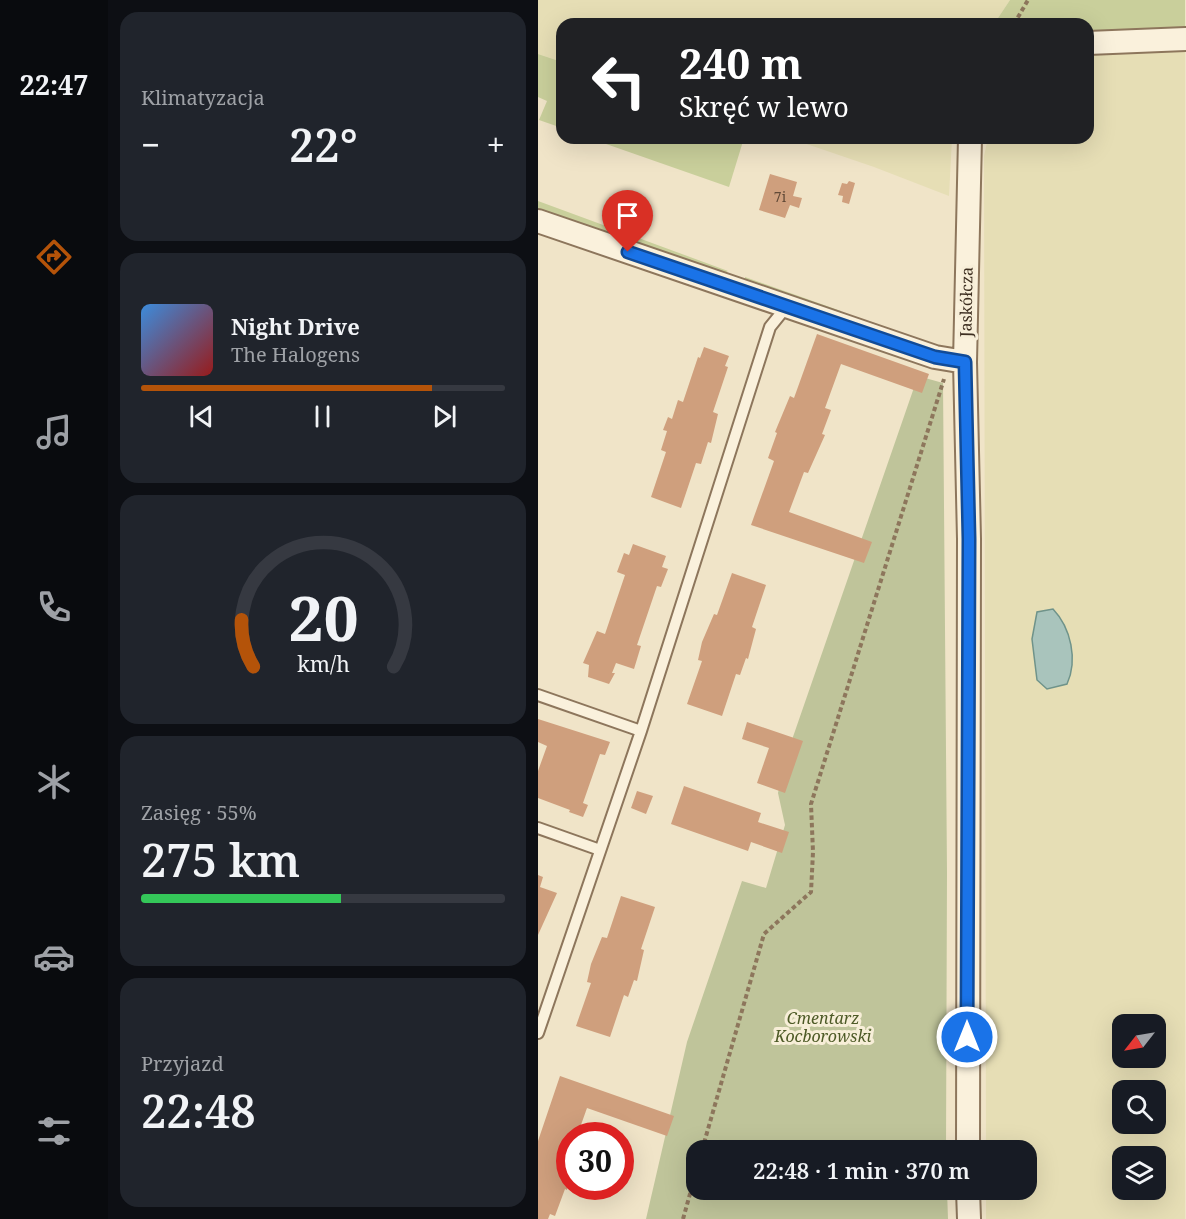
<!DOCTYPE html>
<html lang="pl">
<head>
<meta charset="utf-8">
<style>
	:root { --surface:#171b24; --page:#20242c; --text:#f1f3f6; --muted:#9ea1a6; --line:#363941; --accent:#b45309 }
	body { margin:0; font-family:"Noto Serif",serif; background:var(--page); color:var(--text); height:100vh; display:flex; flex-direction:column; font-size:22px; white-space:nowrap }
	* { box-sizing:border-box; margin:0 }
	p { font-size:20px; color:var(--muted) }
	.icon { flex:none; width:33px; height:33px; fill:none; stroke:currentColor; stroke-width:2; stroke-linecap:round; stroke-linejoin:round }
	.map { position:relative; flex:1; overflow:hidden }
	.sheet { display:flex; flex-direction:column; gap:12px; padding:12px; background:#0d0f14; width:430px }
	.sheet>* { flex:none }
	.banner { position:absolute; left:18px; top:18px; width:538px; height:126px; border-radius:18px; box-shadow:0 6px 24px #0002; background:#202124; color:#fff; overflow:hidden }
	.needle { width:39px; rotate:239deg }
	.controls { position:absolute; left:574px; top:1014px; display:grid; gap:12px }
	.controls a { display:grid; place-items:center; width:54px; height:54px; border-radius:12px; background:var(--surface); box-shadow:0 6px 24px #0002; font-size:30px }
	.speed { position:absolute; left:18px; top:1122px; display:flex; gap:12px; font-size:30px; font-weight:700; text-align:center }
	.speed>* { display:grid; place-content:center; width:78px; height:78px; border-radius:50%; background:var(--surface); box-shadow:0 6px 24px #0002; line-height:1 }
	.speed .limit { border:9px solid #d22; background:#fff; color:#111 }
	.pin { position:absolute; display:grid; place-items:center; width:51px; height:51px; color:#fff; margin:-62px -26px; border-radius:50% 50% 50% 0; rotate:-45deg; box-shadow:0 0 6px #0007 }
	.pin .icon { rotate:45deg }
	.me { position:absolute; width:66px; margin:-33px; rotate:0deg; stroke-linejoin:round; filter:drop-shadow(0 0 4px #0008) }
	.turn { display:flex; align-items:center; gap:21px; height:126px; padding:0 24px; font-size:27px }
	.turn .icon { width:78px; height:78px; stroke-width:2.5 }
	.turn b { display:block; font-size:42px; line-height:51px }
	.big { font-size:45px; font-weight:600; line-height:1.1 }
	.sheet .card { flex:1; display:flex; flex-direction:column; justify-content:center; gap:9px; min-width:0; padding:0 21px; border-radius:18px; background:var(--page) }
	.sheet .dial { align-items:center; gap:0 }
	.dial svg { height:156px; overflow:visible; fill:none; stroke:var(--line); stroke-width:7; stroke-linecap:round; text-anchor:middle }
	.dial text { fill:var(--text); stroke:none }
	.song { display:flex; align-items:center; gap:18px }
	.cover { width:72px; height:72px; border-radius:9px; background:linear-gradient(135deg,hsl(210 70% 55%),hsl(0 70% 35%)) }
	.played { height:6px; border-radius:3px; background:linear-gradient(90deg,var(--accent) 80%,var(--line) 80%) }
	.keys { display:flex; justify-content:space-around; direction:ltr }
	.heat { display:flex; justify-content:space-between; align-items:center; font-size:33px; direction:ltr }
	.charge { height:9px; border-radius:4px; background:linear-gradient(90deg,#34c759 55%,var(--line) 0) }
	.trip { position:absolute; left:148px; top:1140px; width:351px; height:60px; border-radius:18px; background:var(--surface); box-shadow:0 6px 24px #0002; font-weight:600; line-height:60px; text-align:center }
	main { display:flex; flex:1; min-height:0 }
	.tab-bar { display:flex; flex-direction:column; width:108px; justify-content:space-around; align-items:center; background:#090b0e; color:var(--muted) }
	.tab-bar .icon { width:42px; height:42px }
	.tab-bar .active { color:var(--accent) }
	.tab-bar b { font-size:27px; color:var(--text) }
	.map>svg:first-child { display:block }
	.farmland { fill:#e6deb5; fill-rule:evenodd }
	.green { fill:#c9cf9b }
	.cemetery { fill:#bfc49a }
	.water { fill:#a9c4bc; stroke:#6f938a; stroke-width:1.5 }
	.building { fill:#cf9f7d }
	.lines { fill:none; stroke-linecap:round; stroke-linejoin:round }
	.service-casing { stroke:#8d765c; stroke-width:14 }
	.minor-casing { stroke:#8d765c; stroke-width:26 }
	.path { stroke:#8d765c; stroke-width:4; stroke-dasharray:4.5 3; stroke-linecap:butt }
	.service { stroke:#faf1dc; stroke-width:10 }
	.minor { stroke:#faf1dc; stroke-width:22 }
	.route-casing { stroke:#114b97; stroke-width:15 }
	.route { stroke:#1a73e8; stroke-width:10 }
	.labels { text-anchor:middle; stroke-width:6; stroke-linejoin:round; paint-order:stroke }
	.number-label { font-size:14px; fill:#624a37 }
	.street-label { font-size:16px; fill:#3d2e20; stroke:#f7eed8 }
	.park-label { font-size:16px; font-style:italic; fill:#4d5a26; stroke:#f7eed8 }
</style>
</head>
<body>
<main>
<nav class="tab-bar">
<b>22:47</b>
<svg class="icon active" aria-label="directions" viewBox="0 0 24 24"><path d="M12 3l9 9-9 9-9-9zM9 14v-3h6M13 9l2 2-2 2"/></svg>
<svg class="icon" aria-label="music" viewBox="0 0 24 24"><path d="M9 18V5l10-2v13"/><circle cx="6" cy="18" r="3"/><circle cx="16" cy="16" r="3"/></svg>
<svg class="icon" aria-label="phone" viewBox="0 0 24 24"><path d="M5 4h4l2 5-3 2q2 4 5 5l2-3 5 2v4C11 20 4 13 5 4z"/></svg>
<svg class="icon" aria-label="climate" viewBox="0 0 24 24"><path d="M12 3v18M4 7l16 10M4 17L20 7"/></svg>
<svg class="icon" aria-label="car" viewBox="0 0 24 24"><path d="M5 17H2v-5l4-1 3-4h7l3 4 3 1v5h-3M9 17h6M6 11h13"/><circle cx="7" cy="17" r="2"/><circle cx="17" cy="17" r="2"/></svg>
<svg class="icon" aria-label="filters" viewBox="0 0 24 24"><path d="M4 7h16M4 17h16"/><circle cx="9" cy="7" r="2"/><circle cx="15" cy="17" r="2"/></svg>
</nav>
<section class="sheet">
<div class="card"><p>Klimatyzacja</p>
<div class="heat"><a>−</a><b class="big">22°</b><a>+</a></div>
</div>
<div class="card">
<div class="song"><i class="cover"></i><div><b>Night Drive</b><p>The Halogens</p></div></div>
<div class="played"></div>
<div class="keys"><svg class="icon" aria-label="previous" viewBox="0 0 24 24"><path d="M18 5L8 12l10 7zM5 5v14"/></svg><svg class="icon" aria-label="pause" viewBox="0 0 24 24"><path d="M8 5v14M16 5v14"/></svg><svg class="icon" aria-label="next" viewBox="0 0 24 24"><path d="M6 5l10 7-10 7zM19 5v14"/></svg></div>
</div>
<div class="card dial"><svg viewBox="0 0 100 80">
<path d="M14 69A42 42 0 1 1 86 69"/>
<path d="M14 69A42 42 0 0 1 8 45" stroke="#b45309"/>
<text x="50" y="56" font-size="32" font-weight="700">20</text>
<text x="50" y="72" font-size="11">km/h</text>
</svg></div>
<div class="card"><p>Zasięg · 55%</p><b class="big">275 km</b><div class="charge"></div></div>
<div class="card"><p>Przyjazd</p><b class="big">22:48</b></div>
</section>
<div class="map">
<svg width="648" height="1219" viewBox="0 0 648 1219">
	<rect width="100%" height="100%" fill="#f0e4c8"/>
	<path class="farmland" d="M0,0H472L456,24H24V62L0,54Z
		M647,46V1219H448V1190H489V1150H448L446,156L450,138H550L551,53ZM585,1024H618V1058H585ZM585,1090H618V1124H585ZM585,1156H618V1190H585Z
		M251,138H414L411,196L336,167Z"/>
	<path class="green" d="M472,0H647V30L551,37L550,24H456Z
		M0,54L24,62V128L1,120L9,101L0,97Z
		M51,138H206L191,187Z
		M0,201L190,271L183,275L0,213Z
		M207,277L303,311L301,316L207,284Z"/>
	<path class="cemetery" d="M380,376L405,383L409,873L408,1150H159V1190H409L410,1219H108L149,1042L204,881L228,888L247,825L240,793L248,757Z"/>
	<path class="water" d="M515,609C533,628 540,660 529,684L509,689L499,680L494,639L499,612Z"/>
	<path class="building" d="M232,174L259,182L255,196L264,198L261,208L252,205L247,218L221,210Z
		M311,181L317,183L311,204L304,202L305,196L300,195L304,183L309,184Z
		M279,334L391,374L384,393L303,364L287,408L293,410L284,434L287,435L270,473L266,472L251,512L334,542L326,563L213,525L236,461L230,458L239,433L237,432L252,396L256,398Z
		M166,347L191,356L187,366L190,367L175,412L180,414L173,443L170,442L163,464L158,463L143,508L113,497L128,452L123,450L129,431L125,430L130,417L134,419L140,400L145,402L160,357L162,358Z
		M95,544L128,556L124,567L130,569L123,587L119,586L99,645L103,646L96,669L78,663L74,673H77L71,684L50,677L51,665L45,663L59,631L67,634L87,575L79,572L86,553L91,555Z
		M194,573L228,585L214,627L218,629L210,659L208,658L202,675L198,674L184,716L149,704L164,661L160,660L164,642L176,614L179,615Z
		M0,719L72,742L67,755L62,754L45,803L50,805L45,817L31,812L32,810L0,798V771L9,746L0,742Z
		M209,722L265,741L247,793L219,783L231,748L204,739Z
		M146,786L223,813L220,822L251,832L244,853L213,842L210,851L133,824Z
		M99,791L115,796L108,814L93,808Z
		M0,875L5,877L2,887L19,893L0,935Z
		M83,896L117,907L103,949L106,950L99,981L96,980L90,997L86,995L72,1037L38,1026L53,983L49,982L53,964L64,937L69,938Z
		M22,1076L136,1116L129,1136L49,1108L39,1136H32L29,1190L27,1189L17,1216L12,1214L10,1219H0V1141Z"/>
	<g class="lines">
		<defs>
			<path id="service" d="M0,695L103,731
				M0,828L62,850
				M0,1033L103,731L232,327L249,306"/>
			<path id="minor" d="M550,43L648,39
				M0,221L397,357L427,362
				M430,1150L431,539L427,362L432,138
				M430,1190L431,1219"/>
		</defs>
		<use href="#service" class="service-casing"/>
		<use href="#minor" class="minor-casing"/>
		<path class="path" d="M476,24L490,0
			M164,1150L226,934L273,892L275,852L273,804L406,379
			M145,1219L159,1169"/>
		<use href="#service" class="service"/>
		<use href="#minor" class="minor"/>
	</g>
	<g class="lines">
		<defs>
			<path id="route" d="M90,252L397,357L427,362L431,539L429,1037"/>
		</defs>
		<use href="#route" class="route-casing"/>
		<use href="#route" class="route"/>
	</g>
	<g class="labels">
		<g class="number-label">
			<text x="242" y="202">7i</text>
		</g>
		<g class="street-label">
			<text transform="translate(428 302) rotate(-89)" y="6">Jaskółcza</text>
		</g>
		<g class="park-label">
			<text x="285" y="1024">Cmentarz<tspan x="285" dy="18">Kocborowski</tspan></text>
		</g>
	</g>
</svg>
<div class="controls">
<a><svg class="needle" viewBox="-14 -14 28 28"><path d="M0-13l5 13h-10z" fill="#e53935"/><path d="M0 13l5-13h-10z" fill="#9ea1a6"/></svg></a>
<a><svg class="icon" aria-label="search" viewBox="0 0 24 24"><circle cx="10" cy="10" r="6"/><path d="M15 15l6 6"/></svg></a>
<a><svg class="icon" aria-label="layers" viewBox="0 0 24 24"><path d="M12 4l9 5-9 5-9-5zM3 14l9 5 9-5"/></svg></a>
</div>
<div class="speed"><div class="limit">30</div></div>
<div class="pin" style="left:90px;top:252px;background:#d93025"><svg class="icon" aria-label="arrive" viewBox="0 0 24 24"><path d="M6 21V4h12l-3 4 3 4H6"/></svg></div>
<svg class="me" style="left:429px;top:1037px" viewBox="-20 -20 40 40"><circle r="17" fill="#1a73e8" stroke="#fff" stroke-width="3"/><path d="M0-11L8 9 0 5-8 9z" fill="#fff"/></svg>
<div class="trip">22:48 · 1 min · 370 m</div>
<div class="banner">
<div class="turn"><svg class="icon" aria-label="left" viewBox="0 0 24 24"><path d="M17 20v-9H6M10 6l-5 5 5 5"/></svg><div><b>240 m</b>Skręć w lewo</div></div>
</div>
</div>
</main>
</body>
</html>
